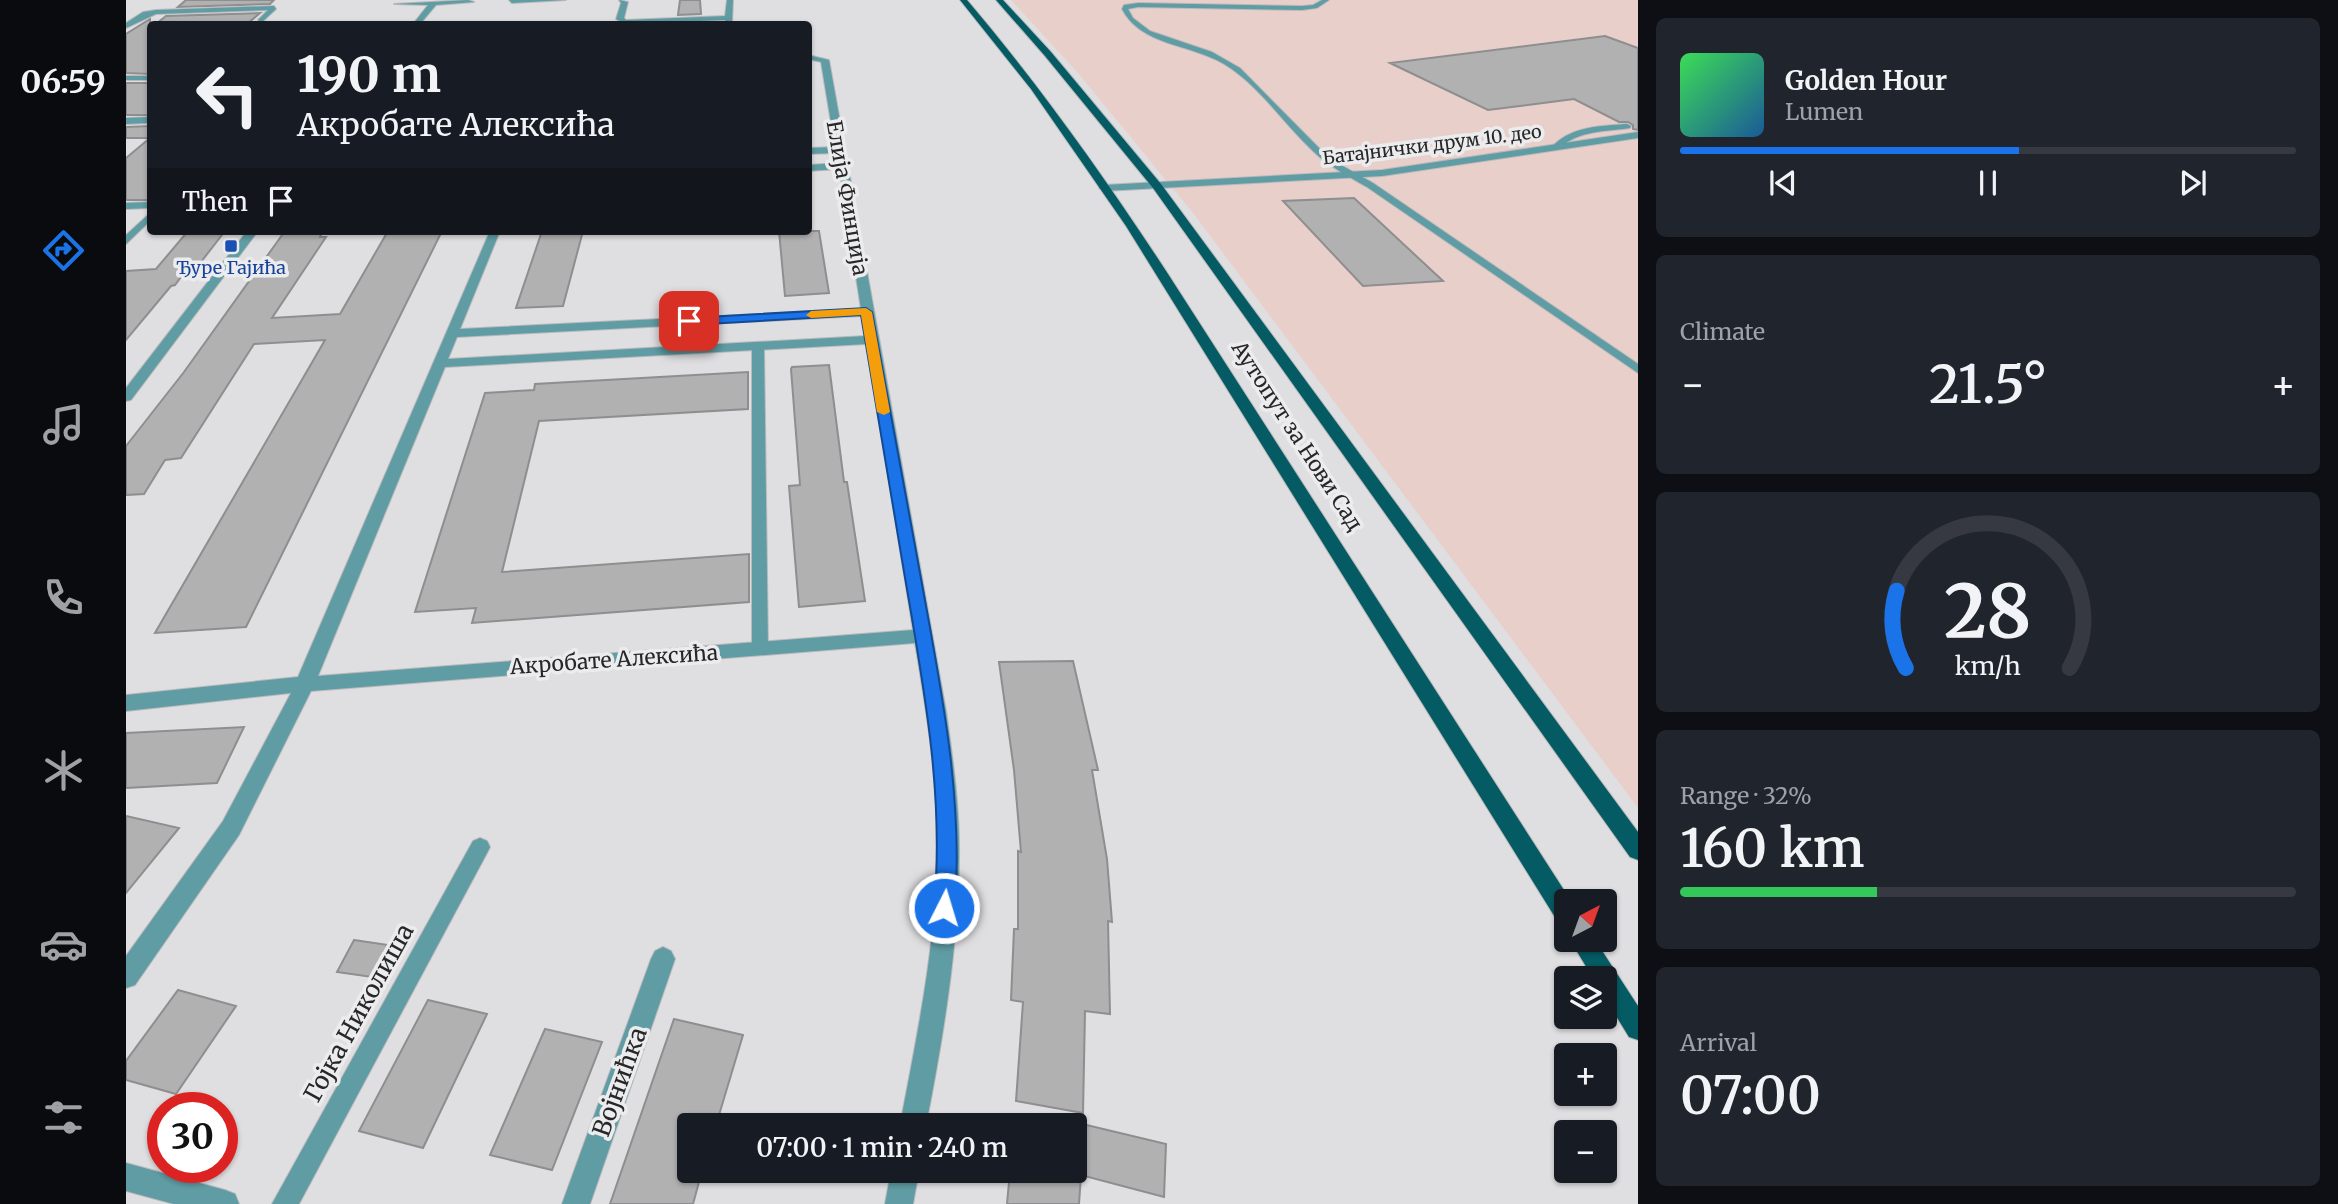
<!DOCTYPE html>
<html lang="en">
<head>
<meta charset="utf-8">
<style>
	:root { --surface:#171b24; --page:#20242c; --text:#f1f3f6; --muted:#9ea1a6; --line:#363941; --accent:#1a73e8 }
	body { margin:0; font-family:Merriweather,serif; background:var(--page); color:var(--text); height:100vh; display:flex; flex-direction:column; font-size:26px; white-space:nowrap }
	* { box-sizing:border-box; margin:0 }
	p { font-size:23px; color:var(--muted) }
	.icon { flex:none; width:38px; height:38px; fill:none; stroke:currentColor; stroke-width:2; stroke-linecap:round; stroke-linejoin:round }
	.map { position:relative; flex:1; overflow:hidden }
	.side { display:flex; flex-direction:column; gap:18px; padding:18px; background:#0d0f14; width:700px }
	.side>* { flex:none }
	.banner { position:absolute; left:21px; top:21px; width:665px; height:214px; border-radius:7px; box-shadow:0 2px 5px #0004; background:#171b24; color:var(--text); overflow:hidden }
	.needle { width:46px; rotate:41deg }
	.controls { position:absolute; left:1428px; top:889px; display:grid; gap:14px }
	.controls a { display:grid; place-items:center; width:63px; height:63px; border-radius:7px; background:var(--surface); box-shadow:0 2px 5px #0004; font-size:35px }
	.speed { position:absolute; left:21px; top:1092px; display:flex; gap:14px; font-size:35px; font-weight:700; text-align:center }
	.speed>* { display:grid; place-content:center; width:91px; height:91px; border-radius:50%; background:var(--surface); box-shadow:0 2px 5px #0004; line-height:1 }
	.speed .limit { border:10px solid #d22; background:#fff; color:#111 }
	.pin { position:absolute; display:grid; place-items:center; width:60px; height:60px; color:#fff; margin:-30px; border-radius:14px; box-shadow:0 4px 10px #0006 }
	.me { position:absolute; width:77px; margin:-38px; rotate:5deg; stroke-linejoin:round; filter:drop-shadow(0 0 5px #0008) }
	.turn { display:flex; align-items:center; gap:24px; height:147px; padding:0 35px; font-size:32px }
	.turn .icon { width:91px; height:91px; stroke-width:2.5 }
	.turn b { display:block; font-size:49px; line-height:60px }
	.then { display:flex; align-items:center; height:66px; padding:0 35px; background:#0003; gap:14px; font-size:26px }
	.big { font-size:52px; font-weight:600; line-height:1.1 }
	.side .card { flex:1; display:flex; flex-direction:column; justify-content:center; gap:10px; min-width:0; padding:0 24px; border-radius:10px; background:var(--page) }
	.side .dial { align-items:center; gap:0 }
	.dial svg { height:182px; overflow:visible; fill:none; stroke:var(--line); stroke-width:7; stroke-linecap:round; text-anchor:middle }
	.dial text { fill:var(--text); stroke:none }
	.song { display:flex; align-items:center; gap:21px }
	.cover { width:84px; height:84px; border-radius:10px; background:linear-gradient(135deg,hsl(130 70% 55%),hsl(210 70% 35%)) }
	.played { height:7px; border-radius:4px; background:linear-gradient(90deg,var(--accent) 55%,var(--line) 55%) }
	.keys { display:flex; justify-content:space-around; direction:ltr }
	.heat { display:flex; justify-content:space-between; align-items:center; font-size:38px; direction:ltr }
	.charge { height:10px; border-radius:5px; background:linear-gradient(90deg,#34c759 32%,var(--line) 0) }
	.trip { position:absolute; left:551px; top:1113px; width:410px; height:70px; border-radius:7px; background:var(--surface); box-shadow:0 2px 5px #0004; font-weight:600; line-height:70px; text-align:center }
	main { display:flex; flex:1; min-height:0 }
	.tab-bar { display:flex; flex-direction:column; width:126px; justify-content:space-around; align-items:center; background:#090b0e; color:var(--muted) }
	.tab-bar .icon { width:49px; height:49px }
	.tab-bar .current { color:var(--accent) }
	.tab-bar b { font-size:32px; color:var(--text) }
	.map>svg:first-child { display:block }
	.industrial { fill:#e9cfca }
	.building { fill:#b1b1b2; stroke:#8e8e90; stroke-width:2 }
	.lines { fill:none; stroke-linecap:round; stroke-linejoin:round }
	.service-casing { stroke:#bababc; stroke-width:2 }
	.minor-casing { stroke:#bababc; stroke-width:2 }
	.primary-casing { stroke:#bababc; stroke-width:2 }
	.service { fill:#5f9ca3; fill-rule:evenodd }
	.minor { fill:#5f9ca3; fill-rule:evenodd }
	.primary { fill:#055b63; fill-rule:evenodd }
	.route { fill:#1a73e8; stroke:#114b97; stroke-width:2 }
	.slow { fill:#f59e0b }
	.transit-dot { fill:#1a4fb4; stroke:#ececee; stroke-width:2.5 }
	.labels { text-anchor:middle; stroke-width:7; stroke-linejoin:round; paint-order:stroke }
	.far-street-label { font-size:18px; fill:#262727; stroke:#ececee }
	.far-transit-label { font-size:18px; fill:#164399; stroke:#ececee }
	.street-label { font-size:21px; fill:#262727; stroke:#ececee }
	.near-street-label { font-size:24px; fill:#262727; stroke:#ececee }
</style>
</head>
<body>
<main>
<nav class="tab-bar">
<b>06:59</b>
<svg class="icon current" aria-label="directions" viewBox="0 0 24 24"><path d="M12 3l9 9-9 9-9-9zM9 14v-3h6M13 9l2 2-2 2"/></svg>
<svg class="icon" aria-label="music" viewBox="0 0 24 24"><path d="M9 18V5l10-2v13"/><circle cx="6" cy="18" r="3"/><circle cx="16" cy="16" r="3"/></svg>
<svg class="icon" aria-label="phone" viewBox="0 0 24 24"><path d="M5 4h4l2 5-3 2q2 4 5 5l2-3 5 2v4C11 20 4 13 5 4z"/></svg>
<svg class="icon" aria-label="climate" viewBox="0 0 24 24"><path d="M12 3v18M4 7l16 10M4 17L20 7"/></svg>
<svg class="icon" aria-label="car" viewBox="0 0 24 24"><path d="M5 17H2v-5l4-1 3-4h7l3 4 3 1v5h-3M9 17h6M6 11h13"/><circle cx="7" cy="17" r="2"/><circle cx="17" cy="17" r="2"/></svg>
<svg class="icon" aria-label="filters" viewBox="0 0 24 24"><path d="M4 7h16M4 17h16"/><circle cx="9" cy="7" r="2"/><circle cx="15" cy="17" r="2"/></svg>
</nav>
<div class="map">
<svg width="1512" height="1204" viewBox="0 0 1512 1204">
	<rect width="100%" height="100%" fill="#dfdfe1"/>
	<path class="industrial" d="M885,0H1512V808L1067,213L951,72Z"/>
	<path class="building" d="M60,0H148L144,4L52,7Z
		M554,0H574L575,14L552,15Z
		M134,13L121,24H30L40,16Z
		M24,19V74L0,73V34Z
		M1479,36L1512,48V130L1507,129V125L1502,122H1493L1448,99L1362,110L1264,63Z
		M24,83V115H0V83Z
		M24,126V200H0V158L24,138H0V127Z
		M1228,198L1317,281L1237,286L1157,201Z
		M62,231H99L75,262H66L49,285L45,286L0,340V271L30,269Z
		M159,231H197L194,237H200L146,318L214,314L262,231H316L120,627L29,633L199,340L128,344L55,458L39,460L18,494L0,495V446L58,372Z
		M416,231H457L437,306L390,308Z
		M653,231H693L703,293L659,296Z
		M703,365L718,482H721L739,601L673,607L663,486L674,485L665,369L666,367Z
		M622,372V409L413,421L376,572L623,554V602L346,623L350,608L289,612L359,393L408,390L409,384Z
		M947,661L972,770H966L981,859L986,922L982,921L984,1014L959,1011L957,1113L890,1101L897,1002L885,1000L888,929H892V851L895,852L888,770L873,662Z
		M118,727L91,783L0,788V733Z
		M0,816L53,828L0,893Z
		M228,940L262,945L246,977L211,972Z
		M52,990L110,1006L50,1094L0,1080V1061Z
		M302,1000L361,1014L297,1148L233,1131Z
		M548,1019L617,1035L590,1125H564V1171H576L567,1204H484Z
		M419,1029L476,1042L426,1170L364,1155Z
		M948,1122L1040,1144L1038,1197L955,1175L953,1204H881L884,1171H948Z"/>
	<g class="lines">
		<defs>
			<path id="service" d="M1196,0H1203L1191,8L1176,10L1012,7L1002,9L1007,18L1024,31L1086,52L1114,68L1194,149L1215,165L1247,183L1512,364V373L1241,187C1222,176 1202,166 1187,151C1157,123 1133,85 1098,64C1065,44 1015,46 996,9L998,5L1012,3L1176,6L1187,5Z
				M1501,124L1505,126L1504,128C1479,132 1453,130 1434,148L1427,146C1445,126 1476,126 1501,124Z
				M24,213V221L0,244V235Z
				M632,342L638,346L642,649L640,653H628L626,649V346Z
				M354,838L361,841L364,847L361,853L173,1204H146L347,841Z"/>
			<path id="minor" d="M342,0L348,2L310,5L294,24H287L302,5L268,4Z
				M383,0H440L386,3Z
				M493,0L502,2L498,18L500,20L599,16L601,0H607L606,24H599V20L499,24L490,19L495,3Z
				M148,6L150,9L136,22L132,20L142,10L30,14L0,28V23L17,12L30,10Z
				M682,55L703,60L820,711C827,760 834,810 833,860C832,949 817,1038 800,1125H774C792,1031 812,936 811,840C811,774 800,708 789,643L185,691L113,835L9,985L0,988V956L97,821L165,693L0,711V695L172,677L364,231H374L334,329L735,309L713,169L682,171V165L712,163L710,153L682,154V148L709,147L695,62L682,59ZM736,316L740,336L322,359L331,337ZM741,344L787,630L192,676L319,367Z
				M0,76H24V80H0Z
				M24,117V123L0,124V118Z
				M1512,132V138L1256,176L978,191L973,188L978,185L1256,170Z
				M24,202V208L0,209V203Z
				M121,231H132L5,400L0,401V388Z
				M537,947L545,951L549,959L464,1204H436L525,959L529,951Z
				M0,1163L99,1190L109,1194L113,1204H48L0,1191Z
				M765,1171H793L787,1204H759Z"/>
			<path id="primary" d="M834,0H841C915,87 980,179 1042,274L1445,901H1440V925L1432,922L1000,226L905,89Z
				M870,0H877L925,52L1035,184L1512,832V860L1504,857L1027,188L919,56Z
				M1444,940H1469L1512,1006V1040L1503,1037L1479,998V978H1467Z"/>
		</defs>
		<use href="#service" class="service-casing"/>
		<use href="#minor" class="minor-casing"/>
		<use href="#primary" class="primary-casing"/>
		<use href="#service" class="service"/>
		<use href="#minor" class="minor"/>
		<use href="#primary" class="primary"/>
	</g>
	<path class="route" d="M740,308L746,312C763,406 781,501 798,595C817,699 837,801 829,908L826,915L818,917L811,915L808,908C818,801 800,699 782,595C766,502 751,409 735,315L563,325L557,321L563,318Z"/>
	<path class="slow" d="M740,308L746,312L764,412L758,415L751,412L735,315L685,318L680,315L685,311Z"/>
	<rect class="transit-dot" x="98" y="239" width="14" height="14" rx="3.5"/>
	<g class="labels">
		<g class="far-street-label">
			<text transform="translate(1306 145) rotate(-7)" y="6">Батајнички друм 10. део</text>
		</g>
		<g class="far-transit-label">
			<text x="105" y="274">Ђуре Гајића</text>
		</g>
		<g class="street-label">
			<text transform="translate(721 198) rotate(80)" y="7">Елија Финција</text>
			<text transform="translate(1171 436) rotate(57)" y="7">Аутопут за Нови Сад</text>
			<text transform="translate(488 660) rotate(-4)" y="7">Акробате Алексића</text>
		</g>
		<g class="near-street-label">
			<text transform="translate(233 1013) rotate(-61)" y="8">Гојка Николиша</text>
			<text transform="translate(494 1082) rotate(-70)" y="8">Војнићка</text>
		</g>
	</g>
</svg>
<div class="controls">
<a><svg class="needle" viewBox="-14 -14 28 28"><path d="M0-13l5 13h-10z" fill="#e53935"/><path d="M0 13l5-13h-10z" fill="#9ea1a6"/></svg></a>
<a><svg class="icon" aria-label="layers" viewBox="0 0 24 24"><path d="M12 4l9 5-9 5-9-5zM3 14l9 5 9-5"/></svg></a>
<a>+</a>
<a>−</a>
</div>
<div class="speed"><div class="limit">30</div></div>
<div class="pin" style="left:563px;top:321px;background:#d93025"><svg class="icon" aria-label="arrive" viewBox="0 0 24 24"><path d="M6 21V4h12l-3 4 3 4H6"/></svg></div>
<svg class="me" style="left:818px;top:908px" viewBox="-20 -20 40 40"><circle r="17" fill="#1a73e8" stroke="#fff" stroke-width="3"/><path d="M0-11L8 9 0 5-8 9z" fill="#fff"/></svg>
<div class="trip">07:00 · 1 min · 240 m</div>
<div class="banner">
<div class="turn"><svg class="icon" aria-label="left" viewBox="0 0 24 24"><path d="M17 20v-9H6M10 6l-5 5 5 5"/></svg><div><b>190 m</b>Акробате Алексића</div></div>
<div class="then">Then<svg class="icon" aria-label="arrive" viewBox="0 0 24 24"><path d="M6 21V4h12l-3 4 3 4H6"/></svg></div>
</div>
</div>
<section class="side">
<div class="card">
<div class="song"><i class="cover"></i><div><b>Golden Hour</b><p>Lumen</p></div></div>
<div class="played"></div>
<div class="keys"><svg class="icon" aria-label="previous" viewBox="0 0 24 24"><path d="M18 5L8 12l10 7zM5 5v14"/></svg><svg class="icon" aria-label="pause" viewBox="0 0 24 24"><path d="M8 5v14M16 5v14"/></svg><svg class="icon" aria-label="next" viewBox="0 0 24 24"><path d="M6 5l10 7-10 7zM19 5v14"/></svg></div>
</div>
<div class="card"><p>Climate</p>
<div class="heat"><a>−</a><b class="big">21.5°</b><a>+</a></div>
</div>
<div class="card dial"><svg viewBox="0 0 100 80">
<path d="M14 69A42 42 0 1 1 86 69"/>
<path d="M14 69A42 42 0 0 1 10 35" stroke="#1a73e8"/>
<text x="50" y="56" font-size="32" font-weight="700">28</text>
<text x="50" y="72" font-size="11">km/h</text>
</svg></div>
<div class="card"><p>Range · 32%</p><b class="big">160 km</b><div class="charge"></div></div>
<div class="card"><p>Arrival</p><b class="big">07:00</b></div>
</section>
</main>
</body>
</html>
